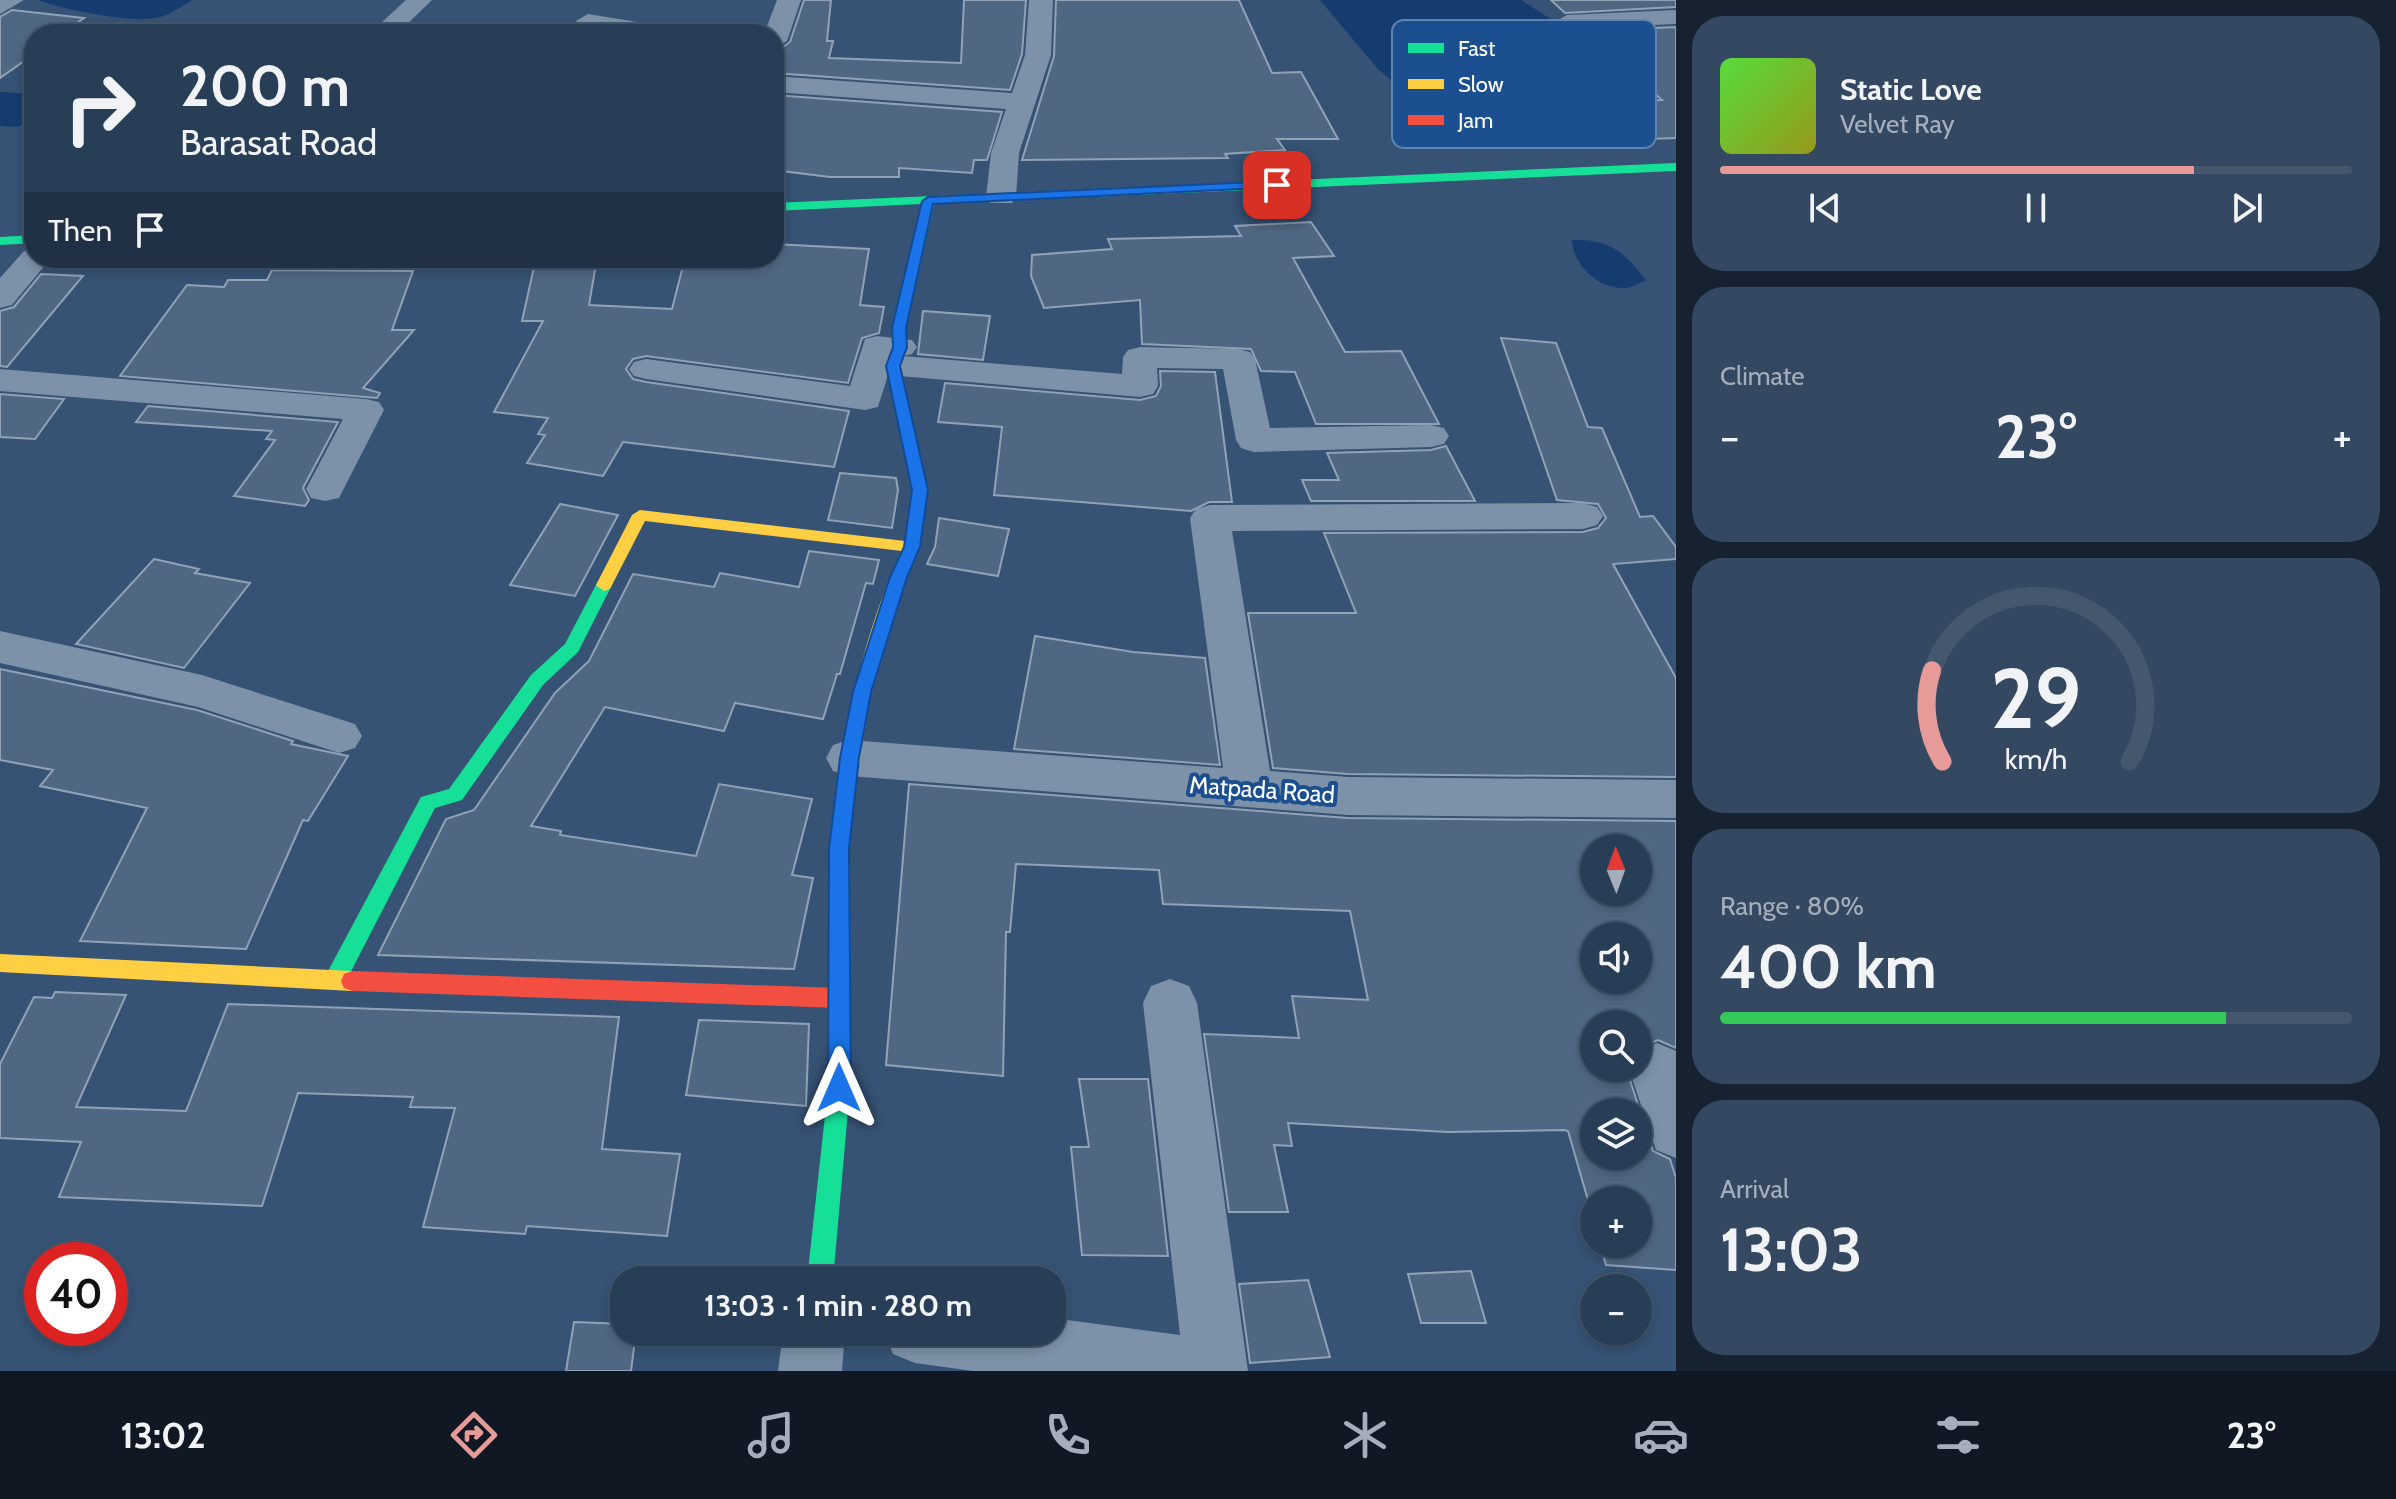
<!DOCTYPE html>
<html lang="en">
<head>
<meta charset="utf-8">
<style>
	:root { --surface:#283e57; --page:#344961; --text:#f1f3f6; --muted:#a5aeba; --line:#44576d; --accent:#e69b98 }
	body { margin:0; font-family:Cabin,sans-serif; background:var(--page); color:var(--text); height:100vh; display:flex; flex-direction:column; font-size:30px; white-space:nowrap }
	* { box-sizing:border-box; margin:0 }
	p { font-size:26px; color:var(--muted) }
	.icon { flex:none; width:44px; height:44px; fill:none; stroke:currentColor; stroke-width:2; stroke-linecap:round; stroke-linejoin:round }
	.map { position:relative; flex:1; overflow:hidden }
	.details { display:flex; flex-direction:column; gap:16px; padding:16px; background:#162230; width:720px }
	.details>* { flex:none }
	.top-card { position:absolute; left:24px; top:24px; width:760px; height:244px; border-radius:32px; box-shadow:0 4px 12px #0003,0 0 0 2px var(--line); background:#283e57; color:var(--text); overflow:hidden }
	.needle { width:52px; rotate:359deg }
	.tools { position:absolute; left:1580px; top:834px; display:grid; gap:16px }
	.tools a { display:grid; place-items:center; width:72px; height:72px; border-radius:50%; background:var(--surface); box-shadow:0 4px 12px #0003,0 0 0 2px var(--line); font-size:40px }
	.speed { position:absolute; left:24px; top:1242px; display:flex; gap:16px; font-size:40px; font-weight:700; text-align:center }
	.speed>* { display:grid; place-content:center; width:104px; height:104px; border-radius:50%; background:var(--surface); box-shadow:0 4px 12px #0003,0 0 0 2px var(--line); line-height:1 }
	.speed .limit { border:12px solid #d22; background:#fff; color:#111 }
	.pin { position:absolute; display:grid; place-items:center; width:68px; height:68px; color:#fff; margin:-34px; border-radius:16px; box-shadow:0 4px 12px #0006 }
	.me { position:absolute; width:88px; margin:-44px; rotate:0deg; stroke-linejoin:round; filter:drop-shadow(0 0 6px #0008) }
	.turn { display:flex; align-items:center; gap:28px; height:168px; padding:0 24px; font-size:36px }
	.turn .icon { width:104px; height:104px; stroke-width:2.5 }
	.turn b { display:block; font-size:56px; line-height:68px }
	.then { display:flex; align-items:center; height:76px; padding:0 24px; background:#0003; gap:16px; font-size:30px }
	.big { font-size:60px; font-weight:700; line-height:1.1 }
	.details .tile { flex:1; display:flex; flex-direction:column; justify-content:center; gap:12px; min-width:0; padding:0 28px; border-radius:32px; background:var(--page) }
	.details .dial { align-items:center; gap:0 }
	.dial svg { height:208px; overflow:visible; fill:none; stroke:var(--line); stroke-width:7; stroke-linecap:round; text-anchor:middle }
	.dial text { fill:var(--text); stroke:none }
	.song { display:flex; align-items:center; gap:24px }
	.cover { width:96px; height:96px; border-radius:12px; background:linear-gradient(135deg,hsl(110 70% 55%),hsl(60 70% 35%)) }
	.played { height:8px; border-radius:4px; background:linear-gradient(90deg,var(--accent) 75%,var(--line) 75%) }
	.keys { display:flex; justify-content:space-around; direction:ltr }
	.heat { display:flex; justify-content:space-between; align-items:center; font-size:44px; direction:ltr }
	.charge { height:12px; border-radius:6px; background:linear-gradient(90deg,#34c759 80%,var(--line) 0) }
	.trip { position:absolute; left:610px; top:1266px; width:456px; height:80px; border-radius:32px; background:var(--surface); box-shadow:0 4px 12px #0003,0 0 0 2px var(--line); font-weight:700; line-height:80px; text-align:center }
	.menu { display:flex; height:128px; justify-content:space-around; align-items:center; background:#101923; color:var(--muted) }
	.menu .icon { width:56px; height:56px }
	.menu .active { color:var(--accent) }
	.menu b { font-size:36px; color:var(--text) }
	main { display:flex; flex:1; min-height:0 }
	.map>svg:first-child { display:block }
	.water { fill:#153c6e }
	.building { fill:#506783; stroke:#92a2b6; stroke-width:2; fill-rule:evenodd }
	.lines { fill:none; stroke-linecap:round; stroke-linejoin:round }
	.street { fill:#7d92a8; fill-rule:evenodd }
	.fast { fill:#16e098; fill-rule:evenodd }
	.slow { fill:#ffcf43; fill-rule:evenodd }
	.jam { fill:#f24e42; fill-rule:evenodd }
	.route { fill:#1a73e8; stroke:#114b97; stroke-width:2 }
	.labels { text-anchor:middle; stroke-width:8; stroke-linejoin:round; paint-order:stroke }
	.street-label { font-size:24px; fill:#fff; stroke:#1b4f8f }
	.key { fill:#1b4f8f; stroke:#5f84b1; stroke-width:2 }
	.key-label { font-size:22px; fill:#fff }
</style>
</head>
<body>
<main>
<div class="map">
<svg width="1676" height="1371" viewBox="0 0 1676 1371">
	<rect width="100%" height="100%" fill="#365274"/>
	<path class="water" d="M38,0H193C183,5 172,14 160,17C134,24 64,10 38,0Z
		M1320,0H1521L1609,56V81L1565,93L1405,92L1377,68Z
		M0,92L34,94V117L18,127L0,126Z
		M1572,240C1610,239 1623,251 1646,280C1639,283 1630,289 1623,288C1597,288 1573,264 1572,240Z"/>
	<path class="building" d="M804,0H831L827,41H833L829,58L961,63L964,0H1026L1022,54L1010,90L774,73L779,50L790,42Z
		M1056,0H1239L1272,73L1301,72L1338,139H1277L1285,150L1225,154L1228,158L1022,160L1054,56Z
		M1551,0H1676V7L1565,13Z
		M12,10L84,18L62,34H34V54L0,78V17Z
		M1676,27V138L1572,142L1538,105L1662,100L1586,31Z
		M774,95L1002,112L987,160H974L972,173L899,168V177H830L774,170Z
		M1311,222L1334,256L1293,258L1345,352L1401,351L1439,424H1316L1295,372L1261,371L1251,349L1142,344L1140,300L1044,308L1031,276L1032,255L1112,249L1108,239L1241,236L1235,226Z
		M774,244L869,249L860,305L884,307L879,333L862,338L848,383L646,356L633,359L626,369L633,379L646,382L849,411L834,467L623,442L603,476L527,463L545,435L538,434L548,418L494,412L543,321H522L536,258H597L589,305L672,309L685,258H774Z
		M272,270L413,271L392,330H414L363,388L380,393L377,398L120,376L187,285L224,287L228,280H267Z
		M41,274L83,276L7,367L0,366V311L14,307Z
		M923,311L990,316L983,360L918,354Z
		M1501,338L1556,343L1588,427L1602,428L1640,517L1653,516L1676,547V559L1613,564L1676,678V777L1348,774L1273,768L1248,613H1356L1324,533L1583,532L1598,528L1606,518L1598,504L1557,500Z
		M1160,371L1215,372L1232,502H1209L1191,511L994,495L1002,427L938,422L945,383L1140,400L1156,396L1161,386Z
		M0,394L64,399L35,439L0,437Z
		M148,406L338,422L303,488L309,500L305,506L234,496L275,440L266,439L272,431L136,422Z
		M1446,446L1475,501H1311L1302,480H1339L1327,453L1431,450Z
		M840,473L896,478L898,490L892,528L828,520Z
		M560,504L618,515L575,596L510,585Z
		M939,518L1009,529L998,576L927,564L935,547Z
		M809,551L879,560L873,584L866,583L840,674H837L823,719L735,703L724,731L605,707L531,826L561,831L560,835L696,856L719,784L812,799L792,875L813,878L794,969L378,955L446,819L474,810L555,693L589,661L633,574L714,587L720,573L799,587Z
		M154,559L199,569L195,573L250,583L184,668L76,644Z
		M1035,636L1133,652L1205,658L1220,765L1014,749Z
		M0,669L197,710L293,741L291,744L348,756L308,821L303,820L246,949L80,941L147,808L40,786L53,770L0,760Z
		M909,784L1348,818L1676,821V1048L1658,1040L1638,1048V1024H1594V1068H1626L1653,1151L1670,1159L1676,1178V1270L1606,1265L1600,1244H1638V1200H1594V1221L1568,1131L1564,1130L1447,1132L1288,1123L1292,1146L1274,1145L1288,1212H1229L1204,1034L1299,1038L1292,996L1368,1000L1350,911L1163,904L1159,870L1016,864L1010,932H1006L1003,1076L886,1065ZM1594,848H1638V892H1594ZM1594,936H1638V980H1594ZM1594,1112H1638V1156H1594Z
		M55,992L126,995L76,1107L186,1111L228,1004L619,1017L602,1149L680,1154L667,1236L527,1226L525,1234L423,1227L455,1108L410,1107L413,1097L298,1093L262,1206L59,1197L81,1142L0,1138V1064L34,997L52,998Z
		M699,1020L809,1024L806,1106L686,1095Z
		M1079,1079H1148L1168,1256L1082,1255L1071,1147H1089Z
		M1471,1271L1486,1323H1421L1408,1274Z
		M1308,1280L1330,1357L1250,1363L1239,1284Z
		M574,1322L624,1324V1332H636L631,1371H566Z"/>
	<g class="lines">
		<path class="street" d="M0,0H24L0,14Z
			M406,0H432L397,34H369Z
			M777,0H801L787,41L774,49V34H764Z
			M1029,0H1053L1051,55L1019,153L1016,197L1012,203H990L986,197L991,153L1006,109L774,92V76L1012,93L1025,55Z
			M1676,10V24L1567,29L1555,22L1567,15Z
			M588,14L662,26L675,34H619L579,26L576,21Z
			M34,249V258H51L12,305L0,308V278L24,251Z
			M877,336L912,340L917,347L912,354L903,356L1122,374L1123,357L1128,350L1140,347L1238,349L1250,352L1255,359L1270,428L1431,425L1444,428L1449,436L1444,444L1431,447L1254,452L1241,448L1236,440L1223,369L1157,368L1158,386L1153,394L1140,397L888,375L878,407L865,410L646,379L634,376L629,369L634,362L646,359L850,386L865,339Z
			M0,369L366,399L379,402L384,410L339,498L325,501L311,498L306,489L343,419L0,391Z
			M1583,503L1597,507L1603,516L1597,525L1583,529L1232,531L1270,771L1348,777L1676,780V818L1348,815L849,776L833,771L826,758L833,745L849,740L1223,768L1190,518L1196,509L1210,505Z
			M0,631L202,675L355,724L362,736L355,748L339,753L198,707L0,663Z
			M1170,979L1189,986L1197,1003L1248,1371H973L915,1363L893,1354L884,1332H1052V1318L1180,1335L1143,1003L1151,986Z
			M1657,1043L1676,1051V1158L1656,1150L1629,1069L1638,1068V1051Z
			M783,1332H845L842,1371H778Z"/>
		<path class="fast" d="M1676,163V171L934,204L906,328L905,354L898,358L891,354L892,328L921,204L774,211V203Z
			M34,235V243L0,245V237Z
			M604,579L612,585L578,652L543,685L462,800L435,808L343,987L335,990L327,987L324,980L327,973L421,797L449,789L531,675L565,644L598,581Z
			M847,769L854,772L857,777L849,849L850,1088L833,1280H807L828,1088L829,849L837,777L840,772Z"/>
		<path class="slow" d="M898,350L905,354L900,366L928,490L920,547L906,577L871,692L857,777L854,782H840L837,777C851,700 868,622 902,551L645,521L610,589L604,591L596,585L632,515L640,510L905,541L912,490L886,366L893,351Z
			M0,954L352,971L360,974L363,981L360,988L352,991L0,972Z"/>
		<path class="jam" d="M352,971L839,988L847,991L850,998L847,1005L839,1008L352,991L344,988L341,981L344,974Z"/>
	</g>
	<path class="route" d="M1277,181L1283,185L1281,187L933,204L906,328L907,347L900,366L928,490L920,547L907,577L871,692L859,758L849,849L851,1088L847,1096L839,1099L831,1096L828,1088L829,849L840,758L853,692L890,577L904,547L912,490L886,366L893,347L892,328L922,201L928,197Z"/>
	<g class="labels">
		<g class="street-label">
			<text transform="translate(1262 790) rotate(4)" y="8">Matpada Road</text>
		</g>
	</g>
	<rect x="1392" y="20" width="264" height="128" rx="12" class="key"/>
	<rect x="1408" y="43" width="36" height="10" fill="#16e098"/>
	<rect x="1408" y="79" width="36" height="10" fill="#ffcf43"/>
	<rect x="1408" y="115" width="36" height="10" fill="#f24e42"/>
	<g class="key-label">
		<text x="1458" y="56">Fast</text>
		<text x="1458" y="92">Slow</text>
		<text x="1458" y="128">Jam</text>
	</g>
</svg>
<div class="tools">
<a><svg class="needle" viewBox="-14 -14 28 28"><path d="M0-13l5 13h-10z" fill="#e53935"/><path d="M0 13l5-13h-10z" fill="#a5aeba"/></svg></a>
<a><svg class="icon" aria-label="sound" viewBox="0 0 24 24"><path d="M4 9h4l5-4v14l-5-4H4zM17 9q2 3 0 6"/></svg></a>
<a><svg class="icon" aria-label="search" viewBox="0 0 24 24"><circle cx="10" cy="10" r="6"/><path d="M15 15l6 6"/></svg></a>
<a><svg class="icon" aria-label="layers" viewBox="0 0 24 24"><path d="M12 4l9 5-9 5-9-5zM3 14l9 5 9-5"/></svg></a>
<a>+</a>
<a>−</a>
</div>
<div class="speed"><div class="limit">40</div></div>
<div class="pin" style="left:1277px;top:185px;background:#d93025"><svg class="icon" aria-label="arrive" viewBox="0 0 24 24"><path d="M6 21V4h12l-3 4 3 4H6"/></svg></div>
<svg class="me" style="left:839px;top:1088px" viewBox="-20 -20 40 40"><path d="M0-17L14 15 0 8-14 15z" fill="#1a73e8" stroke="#fff" stroke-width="4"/></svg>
<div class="trip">13:03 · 1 min · 280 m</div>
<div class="top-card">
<div class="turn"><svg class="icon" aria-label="right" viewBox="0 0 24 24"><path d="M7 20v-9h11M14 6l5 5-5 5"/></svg><div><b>200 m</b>Barasat Road</div></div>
<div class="then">Then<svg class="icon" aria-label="arrive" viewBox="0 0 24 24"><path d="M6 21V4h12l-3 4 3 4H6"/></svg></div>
</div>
</div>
<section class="details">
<div class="tile">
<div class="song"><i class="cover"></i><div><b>Static Love</b><p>Velvet Ray</p></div></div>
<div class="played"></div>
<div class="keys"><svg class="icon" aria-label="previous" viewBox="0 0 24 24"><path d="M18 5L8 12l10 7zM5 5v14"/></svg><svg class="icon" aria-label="pause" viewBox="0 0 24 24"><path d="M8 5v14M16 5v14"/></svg><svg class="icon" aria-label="next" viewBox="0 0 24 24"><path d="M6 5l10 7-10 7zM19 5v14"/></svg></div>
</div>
<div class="tile"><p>Climate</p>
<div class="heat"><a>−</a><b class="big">23°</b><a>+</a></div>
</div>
<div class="tile dial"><svg viewBox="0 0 100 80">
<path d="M14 69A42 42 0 1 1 86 69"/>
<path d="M14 69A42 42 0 0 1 10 34" stroke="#e69b98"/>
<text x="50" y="56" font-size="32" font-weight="700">29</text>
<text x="50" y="72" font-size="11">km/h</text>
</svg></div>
<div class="tile"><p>Range · 80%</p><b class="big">400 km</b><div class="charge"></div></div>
<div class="tile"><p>Arrival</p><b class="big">13:03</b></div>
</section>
</main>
<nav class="menu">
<b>13:02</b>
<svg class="icon active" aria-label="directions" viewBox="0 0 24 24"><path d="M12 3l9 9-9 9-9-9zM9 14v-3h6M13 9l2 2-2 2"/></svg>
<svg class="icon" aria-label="music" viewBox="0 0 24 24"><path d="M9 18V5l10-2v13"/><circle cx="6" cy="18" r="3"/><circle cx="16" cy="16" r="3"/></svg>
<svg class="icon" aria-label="phone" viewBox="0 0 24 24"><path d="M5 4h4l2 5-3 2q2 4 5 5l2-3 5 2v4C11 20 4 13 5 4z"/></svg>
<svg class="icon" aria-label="climate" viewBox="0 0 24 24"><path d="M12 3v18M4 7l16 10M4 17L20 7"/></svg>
<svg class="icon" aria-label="car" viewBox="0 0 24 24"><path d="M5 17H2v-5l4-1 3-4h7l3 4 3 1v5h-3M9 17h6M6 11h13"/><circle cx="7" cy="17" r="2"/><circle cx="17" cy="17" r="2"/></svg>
<svg class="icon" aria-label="filters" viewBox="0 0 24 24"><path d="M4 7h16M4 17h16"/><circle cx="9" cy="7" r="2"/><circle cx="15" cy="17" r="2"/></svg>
<b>23°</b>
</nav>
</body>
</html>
